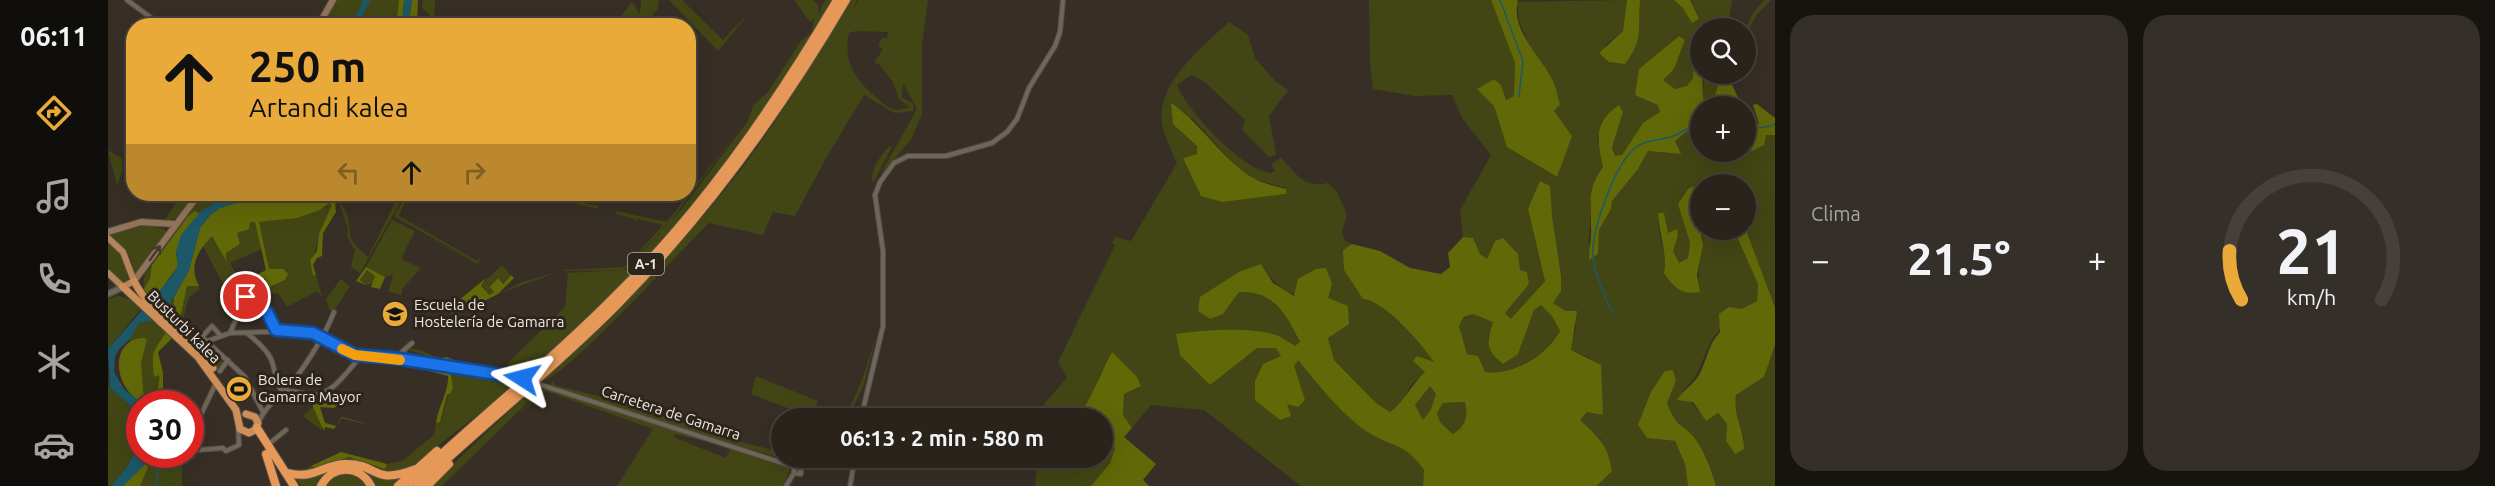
<!DOCTYPE html>
<html lang="es">
<head>
<meta charset="utf-8">
<style>
	:root { --surface:#29231c; --page:#352f29; --text:#f1f3f6; --muted:#a5a4a3; --line:#45403b; --accent:#eaaa39 }
	body { margin:0; font-family:Ubuntu,sans-serif; background:var(--page); color:var(--text); height:100vh; display:flex; flex-direction:column; font-size:22px; white-space:nowrap }
	* { box-sizing:border-box; margin:0 }
	p { font-size:20px; color:var(--muted) }
	.icon { flex:none; width:33px; height:33px; fill:none; stroke:currentColor; stroke-width:2; stroke-linecap:round; stroke-linejoin:round }
	.map { position:relative; flex:1; overflow:hidden }
	.drawer { display:flex; flex-direction:column; gap:15px; padding:15px; background:#17130f; width:720px }
	.drawer>* { flex:none }
	.guide { position:absolute; left:18px; top:18px; width:570px; height:183px; border-radius:24px; box-shadow:0 6px 24px #0002,0 0 0 2px var(--line); background:#eaaa39; color:#111; overflow:hidden }
	.tools { position:absolute; left:1582px; top:18px; display:grid; gap:12px }
	.tools a { display:grid; place-items:center; width:66px; height:66px; border-radius:50%; background:var(--surface); box-shadow:0 6px 24px #0002,0 0 0 2px var(--line); font-size:30px }
	.speed { position:absolute; left:18px; top:390px; display:flex; gap:12px; font-size:30px; font-weight:700; text-align:center }
	.speed>* { display:grid; place-content:center; width:78px; height:78px; border-radius:50%; background:var(--surface); box-shadow:0 6px 24px #0002,0 0 0 2px var(--line); line-height:1 }
	.speed .limit { border:9px solid #d22; background:#fff; color:#111 }
	.pin { position:absolute; display:grid; place-items:center; width:51px; height:51px; color:#fff; margin:-26px; border:3px solid #fff; border-radius:50%; box-shadow:0 2px 6px #0007 }
	.me { position:absolute; width:66px; margin:-33px; rotate:279deg; stroke-linejoin:round; filter:drop-shadow(0 0 4px #0008) }
	.turn { display:flex; align-items:center; gap:21px; height:126px; padding:0 24px; font-size:27px }
	.turn .icon { width:78px; height:78px; stroke-width:2.5 }
	.turn b { display:block; font-size:42px; line-height:51px }
	.lanes { display:flex; align-items:center; height:57px; padding:0 24px; background:#0003; justify-content:center; gap:30px; direction:ltr }
	.lanes .off { opacity:.35 }
	.big { font-size:45px; font-weight:700; line-height:1.1 }
	.drawer .tile { flex:1; display:flex; flex-direction:column; justify-content:center; gap:9px; min-width:0; padding:0 21px; border-radius:24px; background:var(--page) }
	.drawer .dial { align-items:center; gap:0 }
	.dial svg { height:156px; overflow:visible; fill:none; stroke:var(--line); stroke-width:7; stroke-linecap:round; text-anchor:middle }
	.dial text { fill:var(--text); stroke:none }
	.heat { display:flex; justify-content:space-between; align-items:center; font-size:33px; direction:ltr }
	.drawer .tiles { flex:1; display:grid; gap:15px; grid-template-columns:repeat(2,1fr) }
	.trip { position:absolute; left:663px; top:408px; width:342px; height:60px; border-radius:30px; background:var(--surface); box-shadow:0 6px 24px #0002,0 0 0 2px var(--line); font-weight:700; line-height:60px; text-align:center }
	main { display:flex; flex:1; min-height:0 }
	.tab-bar { display:flex; flex-direction:column; width:108px; justify-content:space-around; align-items:center; background:#100e0b; color:var(--muted) }
	.tab-bar .icon { width:42px; height:42px }
	.tab-bar .selected { color:var(--accent) }
	.tab-bar b { font-size:27px; color:var(--text) }
	.map>svg:first-child { display:block }
	.green { fill:#424614; fill-rule:evenodd }
	.forest { fill:#616808; fill-rule:evenodd }
	.water { fill:#1d5868 }
	.lines { fill:none; stroke-linecap:round; stroke-linejoin:round }
	.stream { stroke:#1d5868; stroke-width:1.5 }
	.river { stroke:#1d5868; stroke-width:6 }
	.minor-casing { stroke:#544d45; stroke-width:6 }
	.tertiary-casing { stroke:#544d45; stroke-width:8 }
	.secondary-casing { stroke:#544d45; stroke-width:8 }
	.primary-casing { stroke:#544d45; stroke-width:8 }
	.trunk-casing { stroke:#544d45; stroke-width:9 }
	.motorway-casing { stroke:#544d45; stroke-width:10 }
	.minor { stroke:#6e665a; stroke-width:4 }
	.tertiary { stroke:#6e665a; stroke-width:5 }
	.secondary { stroke:#927559; stroke-width:6 }
	.primary { stroke:#b68459; stroke-width:6 }
	.trunk { stroke:#ce8e58; stroke-width:7 }
	.motorway { stroke:#e69858; stroke-width:8 }
	.oneway { stroke:#46392b }
	.route-casing { stroke:#114b97; stroke-width:15 }
	.route { stroke:#1a73e8; stroke-width:10 }
	.slow { stroke:#f59e0b; stroke-width:10 }
	.labels { text-anchor:middle; stroke-width:6; stroke-linejoin:round; paint-order:stroke }
	.shield { fill:#2d251c; stroke:#b3aea6; stroke-width:1.5 }
	.shield-label { font-size:14px; font-weight:bold; fill:#ede8e1 }
	.poi-label { font-size:15px; fill:#ede8e1; stroke:#2d251c; text-anchor:start }
	.street-label { font-size:15px; fill:#ede8e1; stroke:#2d251c }
</style>
</head>
<body>
<main>
<nav class="tab-bar">
<b>06:11</b>
<svg class="icon selected" aria-label="directions" viewBox="0 0 24 24"><path d="M12 3l9 9-9 9-9-9zM9 14v-3h6M13 9l2 2-2 2"/></svg>
<svg class="icon" aria-label="music" viewBox="0 0 24 24"><path d="M9 18V5l10-2v13"/><circle cx="6" cy="18" r="3"/><circle cx="16" cy="16" r="3"/></svg>
<svg class="icon" aria-label="phone" viewBox="0 0 24 24"><path d="M5 4h4l2 5-3 2q2 4 5 5l2-3 5 2v4C11 20 4 13 5 4z"/></svg>
<svg class="icon" aria-label="climate" viewBox="0 0 24 24"><path d="M12 3v18M4 7l16 10M4 17L20 7"/></svg>
<svg class="icon" aria-label="car" viewBox="0 0 24 24"><path d="M5 17H2v-5l4-1 3-4h7l3 4 3 1v5h-3M9 17h6M6 11h13"/><circle cx="7" cy="17" r="2"/><circle cx="17" cy="17" r="2"/></svg>
</nav>
<div class="map">
<svg width="1667" height="486" viewBox="0 0 1667 486">
	<rect width="100%" height="100%" fill="#372f25"/>
	<path class="green" d="M229,0H296L294,25L214,26Z
		M315,0H327L326,19L314,8Z
		M533,0H551L550,9L544,16L551,25H506L524,2L532,14Z
		M561,0H574L615,40L642,12L610,51Z
		M686,0H705L710,5L712,18L713,7L717,0H725C680,79 628,154 570,224C526,278 473,325 421,372L414,377L389,372V368L398,369L401,362L457,307L460,275L457,273L518,270L575,207L640,121L645,106L660,92L692,42L704,32L706,18L702,22Z
		M742,0H749L745,9L751,0H820L814,44V115L802,141L772,175L809,109L795,83L794,98L805,103V111L787,113L756,95L717,160L687,216L665,212L655,235L601,223C579,243 451,386 431,382C504,316 574,247 634,168C674,115 708,57 742,0ZM748,31L780,32L779,38H774L770,46L775,49L766,63L771,64L785,82L791,99L802,108C798,108 791,110 788,110C781,109 773,102 768,97C747,80 735,61 741,33Z
		M1261,0H1383L1407,63L1406,96L1398,100L1393,85L1386,79L1370,89L1386,106L1399,147L1448,177L1464,136L1445,111L1444,78L1426,55L1411,21L1409,2L1519,0L1515,31L1497,45L1501,62L1532,0H1566L1591,19L1582,0H1624L1620,28H1593V33L1587,36L1585,78L1579,86L1568,89L1554,80L1566,69L1577,40L1571,36L1543,60L1552,112L1535,123L1514,155L1507,157L1504,148L1515,112L1489,136L1495,167C1475,191 1486,216 1480,243L1489,254L1491,230L1503,209L1504,201L1530,169L1540,151L1572,154L1567,141L1582,129L1593,134V152L1644,151L1658,135H1667V307L1638,230V184H1596L1581,188L1575,221L1582,243L1580,258L1571,264L1565,251L1570,236L1568,229L1560,234L1556,214H1550C1551,257 1562,264 1591,292C1588,270 1596,251 1594,230L1627,232L1650,284L1649,301C1632,310 1612,325 1603,342C1590,366 1596,371 1574,391L1592,413H1609L1619,424L1618,441L1627,454L1636,439L1626,411L1628,395L1656,377L1667,345V486H1608C1603,469 1597,448 1584,435C1570,422 1567,423 1559,403L1568,381L1565,370L1539,438L1567,441L1577,464L1580,486H1489L1504,471L1493,439L1471,420L1479,412L1495,415L1493,398L1481,358L1462,350L1468,326L1458,311L1445,303L1442,186L1420,209L1437,281L1403,320L1397,313L1421,284L1387,241L1379,260L1372,254L1365,239L1355,237L1352,210L1383,155L1354,118L1344,95L1307,96L1265,89L1262,63Z
		M1657,0H1663L1649,14L1638,35C1638,21 1646,10 1657,0Z
		M1121,22L1140,35L1147,58L1168,82L1180,90L1161,116L1168,155L1161,157L1134,130L1137,120L1097,82L1083,75L1069,85C1079,111 1134,170 1163,173L1167,171L1163,164L1173,158C1188,173 1196,189 1220,183L1229,192L1239,214L1234,232L1237,241L1244,244L1235,250L1255,299C1278,301 1313,343 1327,363L1303,385L1294,403L1282,412L1268,403L1226,360L1220,338L1241,324L1240,307C1199,287 1184,312 1153,264L1090,311L1102,319L1115,314L1131,292C1166,290 1178,315 1192,343L1187,346C1157,328 1125,331 1091,331L1149,348H1169L1173,356L1179,404L1197,400L1185,366L1190,360L1219,394L1262,433L1303,452L1316,470L1315,486H1193L1096,410L1043,405L1024,428L1015,415L1016,394L1033,386L992,374L987,392L971,415L973,418H935L936,404L959,378L950,362L1007,245L1004,243L1007,237L1023,241L1069,163C1064,152 1058,140 1055,128C1044,87 1094,47 1121,22ZM1083,117L1127,165L1148,180L1178,188V194L1115,202L1075,158L1090,154Z
		M1596,74H1613L1606,99H1595Z
		M636,123L564,219L519,267L515,270L453,271L390,294L414,282L457,270L517,267L555,225L530,219L527,222V219L508,214V211L559,222Z
		M781,147H784L765,183C761,172 772,155 781,147Z
		M0,150L14,159V172L9,185Z
		M74,194H88C78,204 71,222 56,221Z
		M96,194H133L95,209L39,295L35,284L37,274Z
		M297,194L252,273L243,267L247,250L239,237L240,228L231,203C240,210 241,222 242,234C243,243 253,251 260,257L289,199Z
		M300,194L291,216L369,261L373,256L370,264L310,233L368,262L287,217L288,212Z
		M427,194L490,206V209Z
		M221,203L224,204C221,215 216,222 212,232C208,243 210,250 202,260L205,276L208,275L214,297L209,291L179,307L170,293L165,294L161,287L177,280L166,269L161,270L150,222L172,220L212,210Z
		M284,220L307,231L294,257L295,260L313,268L294,289V295L280,292L285,277L283,275L277,277L258,267Z
		M142,222H147L154,249L122,263L132,281L115,284L95,246L104,236L120,261L118,253L132,244L129,233L141,229Z
		M39,225L57,229L58,234L28,275L21,254L2,235Z
		M0,241L13,253L21,282L16,284L0,269Z
		M394,265L403,275L381,296L372,286Z
		M253 278a7 7 0 1 1 14 0a7 7 0 1 1-14 0Z
		M233,279L242,286L226,311H222L218,299Z
		M79,286H91V290L81,297L75,319L73,316Z
		M10,296L25,300L35,310L31,311L0,349V299Z
		M66,297V319L59,331L65,337L50,352L55,373V403H33L22,339L31,323L53,319Z
		M350,301L354,303V308L346,316L337,310Z
		M1433,305L1444,316L1452,331C1437,356 1406,376 1376,372L1370,356L1359,354L1351,326L1356,318L1365,314L1386,322L1380,339L1410,354L1426,310Z
		M768,337L756,384L740,418H737L754,380Z
		M86,341L101,348L100,350L115,362L111,372Z
		M300,348L315,351L335,361L301,350L295,355L299,358L345,366L348,363L353,367L347,368L291,358Z
		M342,370L388,380L391,376L412,379L387,401L299,470L283,476C274,472 262,465 252,465C231,464 202,480 182,469L196,470L203,466L208,468L241,457L277,469L279,464L294,461L326,435L328,423L332,422C338,410 336,398 345,387Z
		M648,376L710,401L707,410L728,418H705L643,394Z
		M446,380V385L517,403L621,439L665,450L673,447L674,458H719L710,470L441,386Z
		M0,382L2,388L28,410C33,445 27,460 3,486H0Z
		M429,385L433,388L429,393L334,486H322Z
		M1322,385L1328,394L1322,411L1315,421L1307,405Z
		M437,388L597,439L596,441L567,434L565,437L618,458L623,447L681,466L682,470L675,486H509L545,429L438,391L410,414Z
		M1358,402C1359,417 1358,426 1346,434L1332,422L1329,413L1335,403Z
		M205,407L215,426L213,430L195,416Z
		M995,438L1007,448L1002,463L983,486H927L930,458H994Z
		M41,455H65L74,465V486H15L40,461Z
		M238,465L271,478H294L286,486H265C253,463 223,461 212,486H193L185,476L202,477Z
		M229,473H247L261,486H216Z"/>
	<path class="forest" d="M291,0H296L294,25L288,26Z
		M304,0H310L309,25L300,26Z
		M1383,0H1410C1402,28 1431,55 1443,77C1448,84 1449,96 1452,104L1446,111L1464,136L1449,177L1399,147L1386,106L1369,89L1386,79L1393,85L1398,100L1406,96L1407,63Z
		M1519,0H1532C1529,29 1537,37 1517,64L1501,62L1491,53L1515,31Z
		M1566,0H1582L1591,19L1584,23L1575,8Z
		M1593,33L1595,99H1606L1613,74H1619L1634,106H1593V134L1582,129L1567,141L1573,154L1540,151L1530,169L1504,201L1503,209L1491,230L1490,254L1481,260C1481,248 1484,237 1483,226C1483,202 1479,188 1495,167C1489,140 1485,123 1511,105L1515,112L1504,148L1507,156L1514,155L1535,123L1552,112L1550,105L1527,95L1531,69L1571,36L1577,40L1566,69L1555,80L1567,89L1579,86L1585,78L1587,36Z
		M1063,103C1095,125 1116,162 1147,179C1156,184 1168,186 1178,189V194L1115,202L1093,196L1075,158L1089,154V146L1065,124Z
		M1649,104L1667,118V135H1658L1656,145L1644,151L1638,149V115L1641,121L1651,124L1645,105Z
		M1432,181L1442,186L1444,216L1453,276V291L1445,303L1458,311H1469L1463,350L1493,365L1495,415L1479,412L1472,420C1492,439 1499,443 1504,471L1489,486H1315L1316,470C1297,443 1289,449 1263,434C1236,418 1210,384 1190,360L1186,366L1197,400L1190,407L1179,404L1183,416L1172,420L1147,400V381L1155,364L1173,356L1168,348H1149L1102,385L1072,355L1068,334C1095,330 1145,326 1171,336C1176,339 1182,343 1187,346L1192,342C1178,315 1166,290 1131,292L1115,314L1102,319L1090,311L1092,297L1131,272L1153,264L1165,283L1186,296L1190,279L1208,269L1218,268L1224,284L1220,298L1240,306L1241,324L1220,338L1226,360L1268,403L1282,412C1297,401 1303,385 1317,372L1305,361L1309,356L1326,362C1313,343 1277,301 1255,299L1236,270L1235,250L1244,244L1272,251L1302,268L1333,274L1342,267L1340,253L1355,237L1365,238L1372,254L1379,259L1387,241L1395,238L1410,254L1412,270L1419,272L1421,284L1397,313L1403,319L1437,281L1420,209ZM1433,305L1444,316L1452,331C1438,356 1405,376 1377,372L1370,356L1359,354L1351,326L1356,317L1365,314L1385,322C1379,343 1377,349 1395,364L1410,354L1426,310ZM1322,386L1328,394L1322,411L1315,420L1307,405ZM1357,402C1360,416 1358,426 1345,434L1332,422L1329,413L1335,403Z
		M1593,185V194L1587,203L1595,245L1589,275L1592,292C1573,295 1566,288 1556,273C1560,256 1551,234 1550,213H1556L1560,233L1569,229L1570,236L1565,251L1571,263L1580,258L1582,243L1570,204L1581,188Z
		M223,194H234L235,200L227,204L228,212L215,233L214,256L209,258L205,265L208,275L205,276L202,260L209,251L211,234L224,205L221,203L212,210L189,218L151,222L161,269H175L180,274L177,280L161,287L157,278L144,285L137,281L158,270L147,222H142L141,229L129,233L132,244L118,253L119,262L104,236C90,251 80,266 91,286H79L73,315L78,324L75,330L65,321L66,297L81,270L92,228L102,215L112,208L140,199L171,202L220,196Z
		M87,211L92,214L83,223L68,252L70,266L45,301L36,289L42,279L44,265L80,216Z
		M1626,230H1638L1667,307V345L1656,377L1628,395C1625,418 1636,428 1636,449L1627,454L1618,441L1619,424L1610,413L1598,421L1585,402L1569,400C1575,390 1585,385 1591,375C1599,360 1600,345 1612,332L1611,314L1621,307L1634,309L1649,301L1650,284Z
		M258,267L277,277L272,289L263,287L267,276L259,270L252,280L258,285L248,281Z
		M403,275L406,278L390,294L346,316L354,308L350,301L378,278L373,286L381,295L386,292L382,287L390,278L395,284Z
		M59,331L65,337L50,352L55,373V403H48C48,394 52,386 51,375L46,377C43,349 45,353 59,331Z
		M34,338L39,339L33,363L36,403C6,391 0,341 34,338Z
		M1004,352L1029,377L1033,386L1016,394L1015,415L1024,428L1016,437L1048,464L1035,480L1041,486H983L1002,463L1007,448L995,438L994,418H973L971,416C985,395 992,374 1004,352Z
		M339,357L362,367L389,368V372L347,368L353,365L335,361L334,358Z
		M291,361L342,370L345,387L343,393L339,395L332,422L328,423C330,407 341,391 340,376L291,363Z
		M1565,370L1568,381L1559,403C1569,428 1571,421 1586,437C1597,451 1603,469 1608,486H1580L1577,464L1567,441L1539,438L1530,425L1543,392L1557,371Z
		M218,394L231,404L226,408L212,407L217,423L228,426L234,417L264,426L234,418L226,429L217,427L216,431L205,407L204,397Z
		M233,452L279,464L277,469L241,457L208,468L203,466Z
		M43,460L32,486H15L40,461Z"/>
	<path class="water" d="M296,0H304L300,25H294Z
		M133,194H174L183,196L223,194L206,203L140,199L112,208L102,215L92,228L81,270L53,319L31,323L22,339L11,349L7,357L6,372L16,389L33,403L32,454L41,455L40,461L15,486H3C27,460 34,445 28,410L2,388L0,349L61,280L70,266L68,252L73,235L83,223L95,209Z"/>
	<g class="lines">
		<path class="stream" d="M1392,0L1415,61L1411,96
			M1638,121L1649,128L1663,126
			M1665,125L1667,124
			M1505,313C1497,298 1487,274 1485,257C1483,230 1507,164 1528,147C1540,138 1555,141 1568,135C1576,131 1583,125 1593,125
			M48,486L53,454"/>
		<path class="river" d="M246,26L259,0
			M106,208L112,194"/>
		<defs>
			<path id="minor" d="M19,0L54,26
				M122,333L138,297L159,313L168,330
				M139,333C147,340 158,348 163,359C168,371 166,379 174,392
				M78,336L97,342L122,333L198,331L247,355L414,378
				M113,336L104,326L94,337L137,377L155,412
				M287,358L304,343
				M112,371L120,360
				M109,381L90,421L91,450L115,448L118,451L131,445L130,426
				M430,384L687,467
				M175,392C185,389 193,394 204,395C223,397 241,369 253,356
				M753,418L775,326V251L767,195L772,182L786,163L800,156H838L884,143L899,132L909,119L921,88L947,46L952,32L955,0
				M150,423C158,405 174,394 186,380C200,362 218,333 226,312
				M162,443L178,430
				M678,486L686,473V468L693,467V474L686,473
				M742,486L747,458"/>
			<path id="tertiary" d="M0,294L15,287"/>
			<path id="secondary" d="M210,26L225,0
				M0,232L33,222L67,224
				M26,281L91,194"/>
			<path id="primary" d="M0,238L15,252L26,281L15,287L0,273"/>
			<path id="trunk" d="M26,281C41,312 83,339 105,368
				M15,287L90,357L128,410L132,429L141,433L147,430L150,423L147,417L138,414"/>
			<path id="motorway" d="M149,428L186,486
				M158,454L168,486
				M180,473C207,480 215,464 238,464C272,464 263,486 308,469
				M213,486C225,464 252,465 263,486
				M290,486L329,451
				M299,486C365,423 436,367 500,303C592,214 664,110 729,0
				M310,486C375,424 446,369 509,305C599,213 673,111 738,0
				M319,486L341,464"/>
		</defs>
		<use href="#minor" class="minor-casing"/>
		<use href="#tertiary" class="tertiary-casing"/>
		<use href="#secondary" class="secondary-casing"/>
		<use href="#primary" class="primary-casing"/>
		<use href="#trunk" class="trunk-casing"/>
		<use href="#motorway" class="motorway-casing"/>
		<use href="#minor" class="minor"/>
		<use href="#tertiary" class="tertiary"/>
		<use href="#secondary" class="secondary"/>
		<use href="#primary" class="primary"/>
		<use href="#trunk" class="trunk"/>
		<use href="#motorway" class="motorway"/>
	</g>
	<defs><path id="oneway-shaft" d="M-6 0H5M1.5-3L5.5 0L1.5 3" fill="none" stroke-width="1.6" stroke-linecap="round" stroke-linejoin="round" transform="scale(1.5)"/></defs>
	<use class="oneway" href="#oneway-shaft" transform="translate(47 253) rotate(-54)"/>
	<g class="lines">
		<defs>
			<path id="route" d="M138,297L159,312L168,330L205,333L247,355L286,358L414,378"/>
		</defs>
		<use href="#route" class="route-casing"/>
		<use href="#route" class="route"/>
		<path class="slow" d="M234,349L247,355L292,360"/>
	</g>
	<defs>
		<symbol id="university-disc" viewBox="-11 -11 22 22"><circle r="9.5" fill="#eaaa39" stroke="#2d251c"/><path d="M0-5L7-2L0 1L-7-2ZM-4 1L0 2.5L4 1V4Q0 6-4 4Z" fill="#111"/></symbol>
		<symbol id="stadium-disc" viewBox="-11 -11 22 22"><circle r="9.5" fill="#eaaa39" stroke="#2d251c"/><path d="M0-5a6.5 5 0 1 0 0 10a6.5 5 0 1 0 0-10ZM-3.5-1.8h7v3.6h-7Z" fill="#111"/></symbol>
	</defs>
	<g fill-rule="evenodd">
		<use href="#university-disc" x="272" y="299" width="30" height="30"/>
		<use href="#stadium-disc" x="116" y="374" width="30" height="30"/>
	</g>
	<g class="labels">
		<rect class="shield" x="520" y="253" width="36" height="22" rx="4.5"/>
		<g class="shield-label">
			<text x="538" y="269">A-1</text>
		</g>
		<g class="poi-label">
			<text x="306" y="310">Escuela de<tspan x="306" dy="17">Hostelería de Gamarra</tspan></text>
			<text x="150" y="385">Bolera de<tspan x="150" dy="17">Gamarra Mayor</tspan></text>
		</g>
		<g class="street-label">
			<text transform="translate(76 327) rotate(45)" y="5">Busturbi kalea</text>
			<text transform="translate(563 413) rotate(18)" y="5">Carretera de Gamarra</text>
		</g>
	</g>
</svg>
<div class="tools">
<a><svg class="icon" aria-label="search" viewBox="0 0 24 24"><circle cx="10" cy="10" r="6"/><path d="M15 15l6 6"/></svg></a>
<a>+</a>
<a>−</a>
</div>
<div class="speed"><div class="limit">30</div></div>
<div class="pin" style="left:138px;top:297px;background:#d93025"><svg class="icon" aria-label="arrive" viewBox="0 0 24 24"><path d="M6 21V4h12l-3 4 3 4H6"/></svg></div>
<svg class="me" style="left:414px;top:378px" viewBox="-20 -20 40 40"><path d="M0-17L14 15 0 8-14 15z" fill="#1a73e8" stroke="#fff" stroke-width="4"/></svg>
<div class="trip">06:13 · 2 min · 580 m</div>
<div class="guide">
<div class="turn"><svg class="icon" aria-label="ahead" viewBox="0 0 24 24"><path d="M12 20V5M6 11l6-6 6 6"/></svg><div><b>250 m</b>Artandi kalea</div></div>
<div class="lanes"><svg class="icon off" aria-label="left" viewBox="0 0 24 24"><path d="M17 20v-9H6M10 6l-5 5 5 5"/></svg><svg class="icon" aria-label="ahead" viewBox="0 0 24 24"><path d="M12 20V5M6 11l6-6 6 6"/></svg><svg class="icon off" aria-label="right" viewBox="0 0 24 24"><path d="M7 20v-9h11M14 6l5 5-5 5"/></svg></div>
</div>
</div>
<section class="drawer">
<div class="tiles">
<div class="tile"><p>Clima</p>
<div class="heat"><a>−</a><b class="big">21.5°</b><a>+</a></div>
</div>
<div class="tile dial"><svg viewBox="0 0 100 80">
<path d="M14 69A42 42 0 1 1 86 69"/>
<path d="M14 69A42 42 0 0 1 8 44" stroke="#eaaa39"/>
<text x="50" y="56" font-size="32" font-weight="700">21</text>
<text x="50" y="72" font-size="11">km/h</text>
</svg></div>
</div>
</section>
</main>
</body>
</html>
